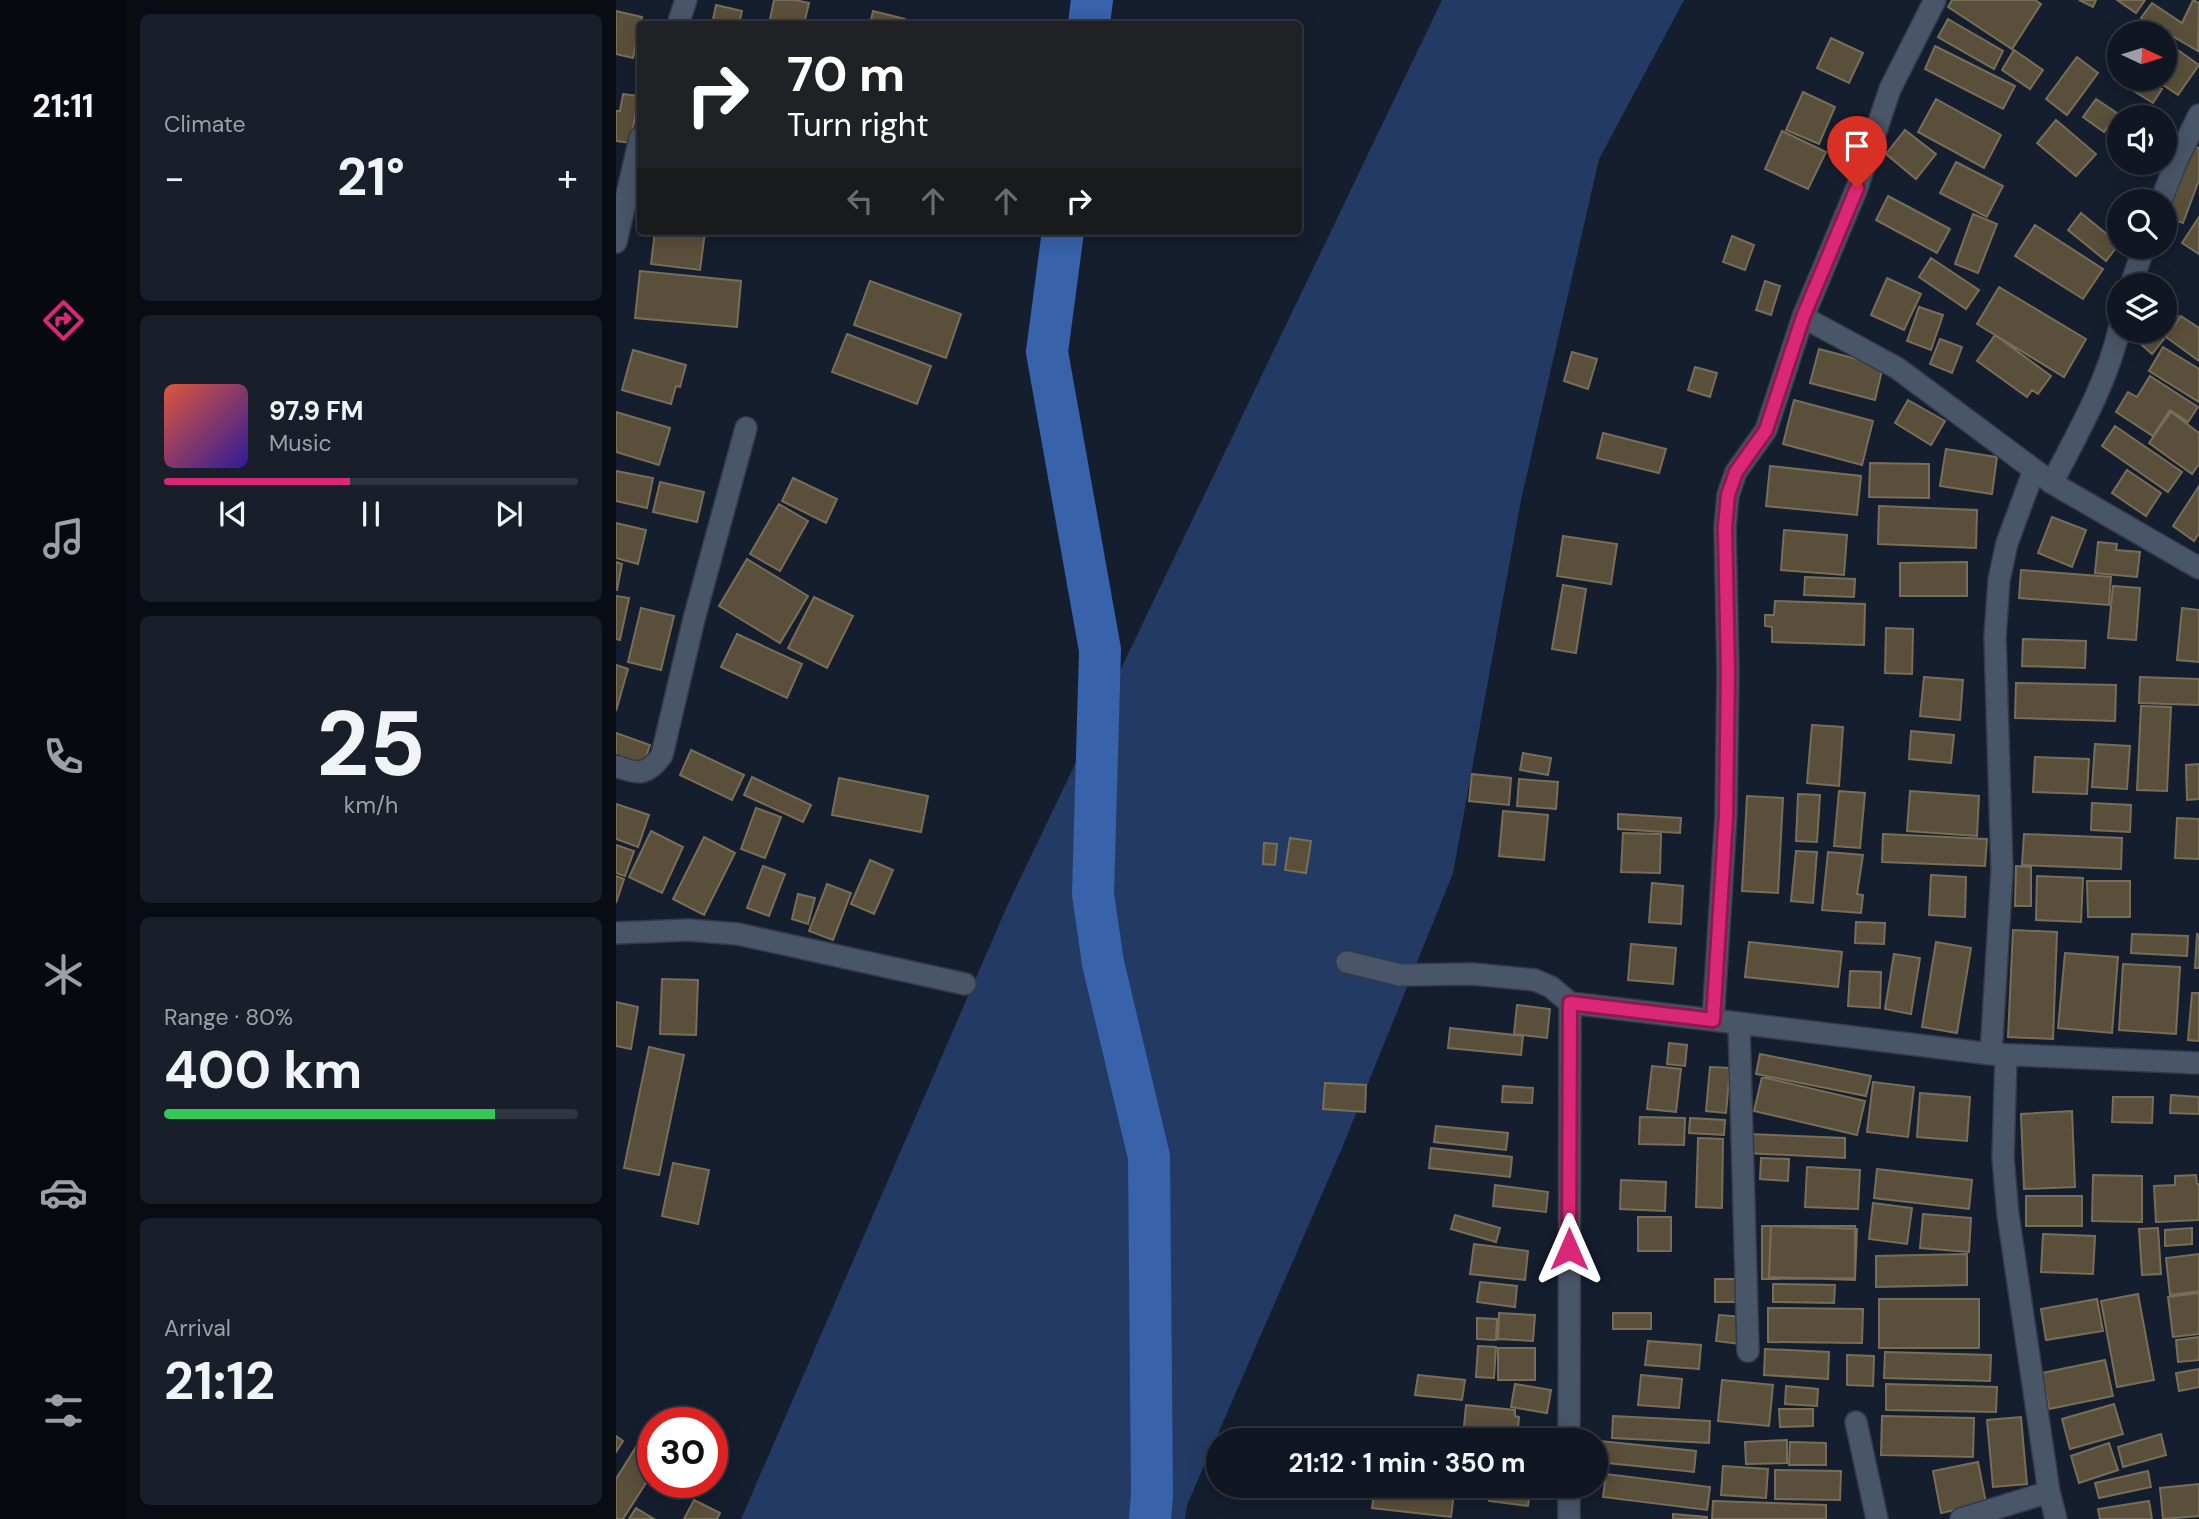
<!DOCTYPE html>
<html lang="en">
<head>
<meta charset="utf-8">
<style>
	:root { --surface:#101622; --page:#191f2a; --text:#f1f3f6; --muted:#9c9fa5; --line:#303540; --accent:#db2777 }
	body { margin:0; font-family:"DM Sans",sans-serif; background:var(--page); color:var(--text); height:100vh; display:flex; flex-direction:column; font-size:26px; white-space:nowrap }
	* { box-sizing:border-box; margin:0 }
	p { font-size:23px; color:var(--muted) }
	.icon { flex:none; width:38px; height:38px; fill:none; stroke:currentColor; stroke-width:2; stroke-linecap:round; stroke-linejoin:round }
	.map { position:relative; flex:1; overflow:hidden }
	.details { display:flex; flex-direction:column; gap:14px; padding:14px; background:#090c13; width:490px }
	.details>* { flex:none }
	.hud { position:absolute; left:21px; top:21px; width:665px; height:214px; border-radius:7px; box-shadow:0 4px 18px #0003,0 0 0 2px var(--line); background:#202124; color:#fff; overflow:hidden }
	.needle { width:46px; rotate:94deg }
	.controls { position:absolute; left:1491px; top:21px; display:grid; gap:14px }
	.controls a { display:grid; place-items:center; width:70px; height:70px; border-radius:50%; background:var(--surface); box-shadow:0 4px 18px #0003,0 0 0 2px var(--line); font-size:35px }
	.speed { position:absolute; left:21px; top:1407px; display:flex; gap:14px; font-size:35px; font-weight:700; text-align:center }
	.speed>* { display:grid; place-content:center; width:91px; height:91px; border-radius:50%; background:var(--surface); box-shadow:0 4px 18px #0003,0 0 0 2px var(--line); line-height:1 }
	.speed .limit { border:10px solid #d22; background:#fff; color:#111 }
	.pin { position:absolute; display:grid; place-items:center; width:60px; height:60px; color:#fff; margin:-72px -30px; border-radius:50% 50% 50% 0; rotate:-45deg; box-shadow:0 0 7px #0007 }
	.pin .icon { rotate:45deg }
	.me { position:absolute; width:77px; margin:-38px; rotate:0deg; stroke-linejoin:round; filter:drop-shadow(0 0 5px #0008) }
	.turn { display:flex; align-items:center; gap:24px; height:147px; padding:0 35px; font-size:32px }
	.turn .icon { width:91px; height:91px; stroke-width:2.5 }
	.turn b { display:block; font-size:49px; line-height:60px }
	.lanes { display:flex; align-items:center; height:66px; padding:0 35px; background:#0003; justify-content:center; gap:35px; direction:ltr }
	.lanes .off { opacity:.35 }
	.big { font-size:52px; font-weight:700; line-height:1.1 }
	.details .widget { flex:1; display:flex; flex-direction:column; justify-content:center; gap:10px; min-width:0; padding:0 24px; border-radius:10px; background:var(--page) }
	.details .dial { align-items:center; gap:0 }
	.dial b { font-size:91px; line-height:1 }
	.song { display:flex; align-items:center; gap:21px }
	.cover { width:84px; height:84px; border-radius:10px; background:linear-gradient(135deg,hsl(10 70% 55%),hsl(250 70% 35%)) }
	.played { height:7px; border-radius:4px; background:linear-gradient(90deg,var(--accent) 45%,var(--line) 45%) }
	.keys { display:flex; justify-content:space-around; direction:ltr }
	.heat { display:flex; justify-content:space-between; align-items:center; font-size:38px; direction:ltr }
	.charge { height:10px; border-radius:5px; background:linear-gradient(90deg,#34c759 80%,var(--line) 0) }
	.trip { position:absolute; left:590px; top:1428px; width:402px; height:70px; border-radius:35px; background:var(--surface); box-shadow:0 4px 18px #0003,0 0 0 2px var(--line); font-weight:700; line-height:70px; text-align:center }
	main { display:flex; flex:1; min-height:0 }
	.menu { display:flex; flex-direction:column; width:126px; justify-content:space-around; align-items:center; background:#06090e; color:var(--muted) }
	.menu .icon { width:49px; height:49px }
	.menu .selected { color:var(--accent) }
	.menu b { font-size:32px; color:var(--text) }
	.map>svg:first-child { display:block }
	.green { fill:#233b64 }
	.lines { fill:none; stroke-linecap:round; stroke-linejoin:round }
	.river { stroke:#3862aa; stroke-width:42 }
	.building { fill:#594f3a; stroke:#786e58; stroke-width:2 }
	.minor-casing { stroke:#343b48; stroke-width:24 }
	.minor { stroke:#495568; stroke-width:21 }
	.route-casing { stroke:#8e194d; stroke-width:18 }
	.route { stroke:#db2777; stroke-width:12 }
</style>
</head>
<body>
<main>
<nav class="menu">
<b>21:11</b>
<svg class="icon selected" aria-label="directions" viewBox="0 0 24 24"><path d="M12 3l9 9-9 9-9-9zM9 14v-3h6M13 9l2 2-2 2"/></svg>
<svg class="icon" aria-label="music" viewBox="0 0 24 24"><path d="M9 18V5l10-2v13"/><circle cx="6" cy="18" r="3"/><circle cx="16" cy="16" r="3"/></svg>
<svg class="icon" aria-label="phone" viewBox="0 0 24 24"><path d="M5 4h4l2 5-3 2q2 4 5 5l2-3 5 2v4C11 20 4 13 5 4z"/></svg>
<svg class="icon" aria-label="climate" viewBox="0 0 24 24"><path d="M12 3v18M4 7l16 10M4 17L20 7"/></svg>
<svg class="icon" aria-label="car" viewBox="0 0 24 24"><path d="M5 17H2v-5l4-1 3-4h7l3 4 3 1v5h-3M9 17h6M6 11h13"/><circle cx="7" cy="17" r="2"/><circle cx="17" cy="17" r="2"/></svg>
<svg class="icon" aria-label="filters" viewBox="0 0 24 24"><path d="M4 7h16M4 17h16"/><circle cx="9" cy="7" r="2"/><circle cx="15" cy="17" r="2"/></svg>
</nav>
<section class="details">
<div class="widget"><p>Climate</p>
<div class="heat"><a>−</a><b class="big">21°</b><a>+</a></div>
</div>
<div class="widget">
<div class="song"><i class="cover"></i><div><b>97.9 FM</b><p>Music</p></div></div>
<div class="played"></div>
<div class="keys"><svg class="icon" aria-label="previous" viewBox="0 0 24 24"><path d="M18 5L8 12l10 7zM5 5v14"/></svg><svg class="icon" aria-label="pause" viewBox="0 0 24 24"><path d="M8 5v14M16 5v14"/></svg><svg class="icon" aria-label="next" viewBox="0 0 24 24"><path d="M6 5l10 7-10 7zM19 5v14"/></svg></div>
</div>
<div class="widget dial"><b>25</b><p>km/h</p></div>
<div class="widget"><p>Range · 80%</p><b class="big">400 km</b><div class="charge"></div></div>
<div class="widget"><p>Arrival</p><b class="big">21:12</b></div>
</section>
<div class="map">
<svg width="1583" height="1519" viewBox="0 0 1583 1519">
	<rect width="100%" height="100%" fill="#151e2e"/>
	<path class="green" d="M826,0H1068L983,159L905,500L837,873L726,1148L571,1505L569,1519H125L392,904Z"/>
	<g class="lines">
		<path class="river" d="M473,24L476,0
			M447,231L431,352L484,650L477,894L487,963L533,1157L536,1495L534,1519"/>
	</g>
	<path class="building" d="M158,0H179L193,3L188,24H153Z
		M1336,0H1419L1425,4L1396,49L1332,7Z
		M1463,0H1480L1477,7Z
		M1501,0H1529L1520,13Z
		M1577,0L1583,3L1582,51L1525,18L1536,3L1566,23Z
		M100,5L126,11L123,24H96Z
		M0,11L26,17L17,58L0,54Z
		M257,11L289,19L288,24H254Z
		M1332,19L1387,51L1378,69L1322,37Z
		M1524,23L1538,33H1517Z
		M1215,38L1247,53L1233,83L1201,68Z
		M1549,41L1583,65L1562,95L1538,79H1549Z
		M1319,46L1399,86L1387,109L1309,69Z
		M1398,50L1427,70L1414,89L1386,70Z
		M1461,57L1482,73L1451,115L1430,99Z
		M1503,69V79H1530L1546,89L1537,103L1498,79Z
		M1187,92L1219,107L1203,144L1170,130Z
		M7,94L23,96L14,143L0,141V111H4Z
		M1320,99L1385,135L1368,168L1302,132Z
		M1480,99L1501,113L1488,132L1467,117Z
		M1440,120L1480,154L1460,176L1421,143Z
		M1289,130L1320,154L1300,179L1270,154Z
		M1166,131L1210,152L1192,189L1149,169Z
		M1578,146L1583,148V180L1567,223L1551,217Z
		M1340,162L1387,186L1371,217L1324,193Z
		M1272,196L1334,229L1321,253L1260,220Z
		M1465,213L1503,244L1490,261L1452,230Z
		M1357,214L1381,224L1362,273L1339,264Z
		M1583,217V254L1566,243Z
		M1419,225L1487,269L1467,299L1399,256Z
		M39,231L89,232L84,270L35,264Z
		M1116,236L1138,245L1129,270L1107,262Z
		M1315,258L1363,290L1350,309L1303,277Z
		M24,271L125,281L121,327L19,318Z
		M1271,278L1305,294L1288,330L1255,315Z
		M254,281L345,314L330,358L238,325Z
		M1149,281L1164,286L1155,315L1140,310Z
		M1383,287L1470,339L1448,377L1361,324Z
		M1549,306L1562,316L1548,335L1543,331H1549Z
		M1303,307L1327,315L1315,350L1291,341Z
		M1565,316L1583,328V361L1550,337Z
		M1524,331H1538L1548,339L1536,354L1518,338Z
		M231,334L315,366L301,404L216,372Z
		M1379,335L1435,376L1422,394L1416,390L1411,397L1361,361Z
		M1324,339L1346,347L1336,373L1314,364Z
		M1547,347L1583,369V402L1533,371Z
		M1203,349L1267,366L1259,400L1194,383Z
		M17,350L70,365L64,387L60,386L55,404L6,390Z
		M956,352L981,359L972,389L948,381Z
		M1079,367L1101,373L1094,397L1072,390Z
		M1534,376L1582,407L1572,422L1554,410L1537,436L1500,412L1512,392L1521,397Z
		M1178,400L1257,421L1246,465L1167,444Z
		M1292,400L1329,421L1315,445L1279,423Z
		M0,412L54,428L43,465L0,452Z
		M1555,412L1583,433V464L1576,474L1533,443Z
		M1499,426L1566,472L1552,492L1486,446Z
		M987,433L1050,449L1043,473L981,458Z
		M1330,449L1381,457L1376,494L1324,486Z
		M1254,463L1313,464V498L1253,497Z
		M1154,466L1245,476L1241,515L1150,506Z
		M1511,470L1545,493L1530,516L1496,493Z
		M0,471L37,478L31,508L0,501Z
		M177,478L221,499L210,523L166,501Z
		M44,482L88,492L81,522L37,512Z
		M1583,486V533L1578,541L1557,526Z
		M163,504L192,521L164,571L134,554Z
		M1263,506L1361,510L1360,548L1262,544Z
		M1436,517L1470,530L1456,567L1422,553Z
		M0,523L30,530L22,564L0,558Z
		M1168,530L1231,535L1228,575L1165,570Z
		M947,536L1001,544L995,584L941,576Z
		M1482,542L1501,544L1500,550L1524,552L1521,577L1479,573Z
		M131,559L192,596L164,643L103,606Z
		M0,562L6,564L1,590H0Z
		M1351,562V596H1284V563Z
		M1405,570L1495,577L1493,605L1403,598Z
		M1189,577L1239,579L1238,597L1188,595Z
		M947,585L970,589L960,653L936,649Z
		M1497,586L1524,588L1520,640L1492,638Z
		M0,596L13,598L4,640L0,639Z
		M198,597L237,616L211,668L172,648Z
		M1159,601L1249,604L1248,645L1156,642V627L1149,626V615H1158Z
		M25,608L58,616L45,670L12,662Z
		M1566,608L1583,610V662L1561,660Z
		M1270,628L1297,629L1296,674L1269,673Z
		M121,634L186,664L171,698L105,667Z
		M1407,639L1470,641L1469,668L1406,666Z
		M0,665L12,669L0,711Z
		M1308,677L1347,680L1344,720L1304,716Z
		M1524,677L1583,679V705L1523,703Z
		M1400,683L1500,685L1499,721L1399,718Z
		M1525,706L1555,707L1551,791L1521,790Z
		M1196,725L1227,727L1223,786L1191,783Z
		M1295,731L1338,735L1335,763L1293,759Z
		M0,733L34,745L26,768L0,759Z
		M1479,744L1514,746L1511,789L1476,787Z
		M75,750L128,775L116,800L64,775Z
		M907,753L935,758L932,775L904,770Z
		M1419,757L1473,759L1471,794L1417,792Z
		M1583,764V799L1571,800L1570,765Z
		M856,774L895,778L893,805L853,801Z
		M136,777L195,805L187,822L128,795Z
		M223,778L312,796L305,832L216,815Z
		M903,779L942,782L940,809L901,806Z
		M1223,791L1249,793L1244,848L1218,846Z
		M1294,791L1363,796L1361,836L1291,831Z
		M1182,794L1204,795L1201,842L1180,841Z
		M1131,796L1167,798L1162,893L1126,891Z
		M1476,803L1515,805L1514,832L1475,830Z
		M0,804L33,815L22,847L0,839Z
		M140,808L165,817L149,858L125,849Z
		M887,811L932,815L928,860L883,856Z
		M1002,814L1065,818L1064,833L1002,829Z
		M1561,818L1583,819V859L1559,858Z
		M35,831L67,847L46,893L13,877Z
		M1007,833L1045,834L1044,873L1005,872Z
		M1267,834L1371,839L1369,866L1266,862Z
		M1408,834L1506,838L1505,869L1406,865Z
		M88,837L119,853L88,915L57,899Z
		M674,838L695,841L690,873L669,870Z
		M648,843L661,844L659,865L647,864Z
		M0,845L18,851L9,876L0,873Z
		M1180,851L1201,852L1197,903L1175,901Z
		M1212,852L1247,855L1241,894L1247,895L1245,913L1206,910Z
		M254,860L277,870L258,914L235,904Z
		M147,866L169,874L153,916L131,908Z
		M1400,866L1415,867V906H1399Z
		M1315,875L1350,877L1349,917L1313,915Z
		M0,876L8,879L0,903Z
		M1421,876L1467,878L1465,922L1420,920Z
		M1471,881H1514V917H1472Z
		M1036,883L1067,886L1065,924L1033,922Z
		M211,884L235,893L217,940L193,931Z
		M182,894L199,898L192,924L176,919Z
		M1240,922L1269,923L1268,944L1239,943Z
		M1397,930L1441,932L1437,1039L1392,1037Z
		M1516,934L1572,936L1571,956L1515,953Z
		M1581,934L1583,935V968H1579Z
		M1133,942L1226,952L1222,987L1129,977Z
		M1320,942L1355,948L1341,1033L1306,1027Z
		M1015,944L1060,948L1057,984L1012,980Z
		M1449,953L1502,957L1496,1033L1442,1028Z
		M1278,954L1304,958L1295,1014L1269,1009Z
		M1507,964L1564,967L1560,1034L1503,1030Z
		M1234,971L1265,972L1264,1008L1232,1006Z
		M46,979L82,980L80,1035L44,1034Z
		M1576,993H1583V1041L1572,1040Z
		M0,1002L22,1007L15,1049L0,1046Z
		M901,1005L934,1009L931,1038L898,1034Z
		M834,1028L907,1036L905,1055L832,1048Z
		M1053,1043L1071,1045L1069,1066L1051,1064Z
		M33,1047L68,1055L43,1175L8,1168Z
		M1144,1054L1255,1076L1250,1096L1140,1074Z
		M1036,1066L1065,1069L1060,1112L1031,1109Z
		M1094,1067L1114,1068L1110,1113L1090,1111Z
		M1146,1077L1249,1101L1241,1135L1138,1111Z
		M1257,1082L1298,1087L1292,1137L1251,1132Z
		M709,1083L750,1085L749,1112L707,1109Z
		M887,1086L917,1088L916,1103L886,1102Z
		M1304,1093L1354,1097L1351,1141L1301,1137Z
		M1555,1095L1583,1097V1114L1554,1113Z
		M1497,1097H1537L1536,1123L1496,1122Z
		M1456,1111L1459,1187L1408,1189L1405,1114Z
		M1024,1117L1069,1118L1068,1145L1023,1144Z
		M1074,1118L1109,1120L1108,1135L1073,1133Z
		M820,1126L892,1133L890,1150L818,1142Z
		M1132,1134L1229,1138V1158L1131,1153Z
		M1082,1138L1107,1139L1106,1208L1080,1207Z
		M815,1148L896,1157L894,1177L813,1168Z
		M1145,1158L1173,1159L1172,1181L1144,1179Z
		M57,1163L93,1170L82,1224L46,1216Z
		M1191,1167L1244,1170L1242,1209L1189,1207Z
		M1261,1169L1356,1180L1353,1209L1258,1198Z
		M1477,1175L1526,1176V1222L1476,1221Z
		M1580,1175L1581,1184H1583V1220L1540,1222L1538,1186L1559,1185V1176Z
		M1005,1180L1050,1182L1049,1211L1004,1209Z
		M879,1185L932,1192L930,1212L877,1206Z
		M1410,1196H1466V1226H1410Z
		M1257,1203L1296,1208L1291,1244L1253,1239Z
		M1307,1214L1355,1218L1353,1252L1304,1248Z
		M839,1215L884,1228L880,1242L835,1229Z
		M1022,1217H1055V1251H1022Z
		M1146,1226H1239V1278L1146,1279Z
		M1155,1226L1241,1229L1239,1280L1153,1277Z
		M1542,1228L1545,1274L1526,1275L1523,1229Z
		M1576,1228V1244L1549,1246V1230Z
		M1427,1234L1479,1236L1477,1274L1425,1272Z
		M858,1244L912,1251L909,1280L854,1274Z
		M1351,1254V1285L1260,1287V1256Z
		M1583,1254V1291L1554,1295L1550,1258Z
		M1099,1279H1122V1302H1099Z
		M864,1282L901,1286L899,1307L861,1302Z
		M1157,1284L1219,1285L1218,1303L1157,1302Z
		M1583,1293V1334L1557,1337L1552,1297Z
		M1522,1294L1538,1380L1501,1387L1485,1301Z
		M1263,1299H1363V1348H1263Z
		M1481,1299L1487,1331L1430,1340L1425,1309Z
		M1152,1308L1247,1309L1246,1343L1152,1342Z
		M883,1313L919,1315L917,1341L882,1339Z
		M997,1313H1035V1329H997Z
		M1103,1315L1127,1317L1123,1344L1100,1341Z
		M861,1318L881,1319L880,1340L861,1339Z
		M1583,1337V1360L1562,1362L1560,1340Z
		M1032,1341L1085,1345L1083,1369L1029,1365Z
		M862,1346L880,1347L878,1378L860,1377Z
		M882,1348H919V1380H882Z
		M1149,1349L1213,1352L1212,1379L1148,1375Z
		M1269,1352L1375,1355L1374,1381L1268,1378Z
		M1231,1355L1258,1356L1257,1386L1231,1385Z
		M1489,1360L1497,1396L1433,1409L1426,1373Z
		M1583,1369V1387L1563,1391L1560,1373Z
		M802,1375L849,1380L846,1400L799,1395Z
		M1025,1375L1066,1379L1063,1408L1022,1405Z
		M1106,1380L1157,1385L1153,1426L1102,1421Z
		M899,1384L935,1390L931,1413L895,1407Z
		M1270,1384L1381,1387L1380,1412L1270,1410Z
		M1170,1386L1202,1389L1201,1406L1169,1404Z
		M1498,1404L1507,1434L1454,1449L1446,1419Z
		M850,1405L899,1410V1416L903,1417L902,1429L897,1428V1440L847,1437Z
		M1163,1409H1197V1426L1164,1427Z
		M997,1416L1094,1421L1093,1443L996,1438Z
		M1266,1416L1358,1418L1357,1457L1265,1455Z
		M1405,1417L1411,1484L1377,1487L1371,1420Z
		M1545,1434L1550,1455L1507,1467L1502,1447Z
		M0,1436L7,1441L0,1452Z
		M1171,1440V1463L1130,1464L1129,1442Z
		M984,1441L1080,1451L1078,1472L982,1462Z
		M1174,1442L1210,1443V1465H1173Z
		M1493,1443L1502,1470L1463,1483L1455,1456Z
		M20,1447L37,1458V1472L7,1519H0V1479Z
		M1362,1462L1370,1503L1325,1513L1317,1471Z
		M1107,1466L1152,1469L1150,1498L1105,1495Z
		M1159,1470L1225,1471L1224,1500L1159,1499Z
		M1532,1471L1535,1487L1483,1498L1479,1483Z
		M990,1474L1094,1487L1091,1510L987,1497Z
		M1583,1484V1516L1547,1519L1544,1488Z
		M759,1486H839L835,1517L756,1508Z
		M875,1486H915L912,1506L873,1501Z
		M78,1500L104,1513L101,1519H68Z
		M1097,1501L1210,1505V1519H1096Z
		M1533,1501L1536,1519H1484L1482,1509Z
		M20,1508L38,1519H13Z
		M1057,1514L1091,1517V1519H1057Z"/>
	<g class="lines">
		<defs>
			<path id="minor" d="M1319,0L1274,89L1241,188L1187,317L1150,430L1120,472L1112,495L1109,527L1112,671L1110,816L1097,1020L1375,1054L1583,1063
				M62,24L70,0
				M1545,201L1561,160L1583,115
				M0,242L24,138
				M1515,285L1528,247
				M1187,317L1281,368L1436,483L1583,568
				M1436,483C1461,434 1490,385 1503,330
				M0,766C22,775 32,775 46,755L78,619L130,428
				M0,933L72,930L122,934L349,984
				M731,962L784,975L857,974L919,980L935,987L954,1003L1097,1020
				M1123,1025L1132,1351
				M1375,1054L1386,871L1379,637L1383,580L1391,543L1418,470
				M1390,1055L1387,1158L1392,1215L1433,1492L1440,1519
				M1240,1422L1261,1519
				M953,1440L954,1003
				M953,1519V1486
				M1345,1519L1433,1492"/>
		</defs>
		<use href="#minor" class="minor-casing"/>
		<use href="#minor" class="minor"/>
	</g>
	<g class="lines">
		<defs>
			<path id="route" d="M953,1249L954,1003L1097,1020L1110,816L1112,671L1109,527L1112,495L1120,472L1150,430L1187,317L1241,188"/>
		</defs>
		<use href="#route" class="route-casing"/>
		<use href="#route" class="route"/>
	</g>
</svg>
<div class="controls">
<a><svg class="needle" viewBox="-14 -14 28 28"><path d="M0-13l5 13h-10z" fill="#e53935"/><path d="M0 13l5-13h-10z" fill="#9c9fa5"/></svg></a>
<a><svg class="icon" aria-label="sound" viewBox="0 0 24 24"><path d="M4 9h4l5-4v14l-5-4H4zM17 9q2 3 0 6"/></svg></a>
<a><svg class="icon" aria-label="search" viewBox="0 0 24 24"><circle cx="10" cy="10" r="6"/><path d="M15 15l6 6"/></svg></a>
<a><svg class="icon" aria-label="layers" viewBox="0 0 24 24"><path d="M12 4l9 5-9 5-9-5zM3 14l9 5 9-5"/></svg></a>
</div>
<div class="speed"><div class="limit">30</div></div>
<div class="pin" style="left:1241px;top:188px;background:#d93025"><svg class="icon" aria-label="arrive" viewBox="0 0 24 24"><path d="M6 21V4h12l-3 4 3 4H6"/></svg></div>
<svg class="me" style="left:953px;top:1249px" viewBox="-20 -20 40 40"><path d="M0-17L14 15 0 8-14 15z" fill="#db2777" stroke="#fff" stroke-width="4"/></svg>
<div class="trip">21:12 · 1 min · 350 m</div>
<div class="hud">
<div class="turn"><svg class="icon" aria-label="right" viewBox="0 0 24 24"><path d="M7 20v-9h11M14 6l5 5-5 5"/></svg><div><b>70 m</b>Turn right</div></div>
<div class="lanes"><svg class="icon off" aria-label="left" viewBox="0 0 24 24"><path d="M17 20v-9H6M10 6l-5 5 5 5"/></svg><svg class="icon off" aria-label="ahead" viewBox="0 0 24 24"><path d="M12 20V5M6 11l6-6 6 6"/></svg><svg class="icon off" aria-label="ahead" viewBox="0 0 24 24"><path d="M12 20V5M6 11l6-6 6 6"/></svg><svg class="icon" aria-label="right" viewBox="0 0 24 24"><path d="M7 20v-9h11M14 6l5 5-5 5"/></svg></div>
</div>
</div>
</main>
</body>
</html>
